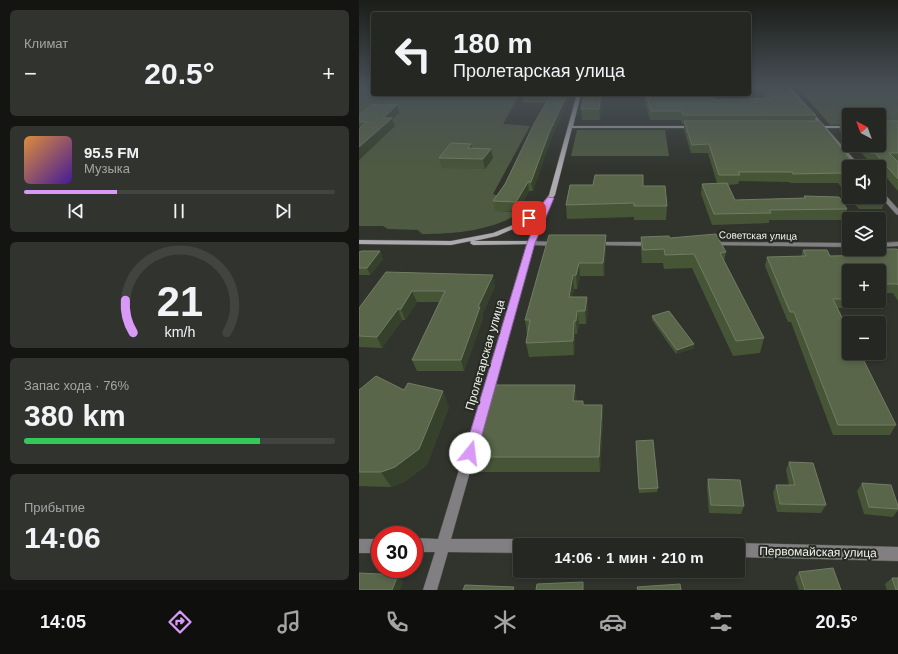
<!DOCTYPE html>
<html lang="ru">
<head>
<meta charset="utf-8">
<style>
	:root { --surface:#252722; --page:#31332f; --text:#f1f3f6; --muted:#a3a5a5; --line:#424440; --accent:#d99af7 }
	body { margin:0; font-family:Helvetica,sans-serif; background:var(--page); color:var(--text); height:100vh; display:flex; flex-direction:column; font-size:15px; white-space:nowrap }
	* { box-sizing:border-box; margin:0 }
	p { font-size:13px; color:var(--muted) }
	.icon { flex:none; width:22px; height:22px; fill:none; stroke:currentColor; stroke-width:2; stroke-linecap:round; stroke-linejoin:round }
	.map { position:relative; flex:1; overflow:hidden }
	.details { display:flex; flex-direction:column; gap:10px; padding:10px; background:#141513; width:359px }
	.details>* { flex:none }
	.banner { position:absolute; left:12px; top:12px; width:380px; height:84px; border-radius:4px; box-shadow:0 2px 6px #0003,0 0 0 1px var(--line); background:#252722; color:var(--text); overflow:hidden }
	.needle { width:26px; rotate:319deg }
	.buttons { position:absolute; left:483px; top:108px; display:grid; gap:8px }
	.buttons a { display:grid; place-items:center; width:44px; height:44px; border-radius:4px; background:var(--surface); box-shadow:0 2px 6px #0003,0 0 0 1px var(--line); font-size:20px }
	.speed { position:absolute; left:12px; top:526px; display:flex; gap:8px; font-size:20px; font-weight:700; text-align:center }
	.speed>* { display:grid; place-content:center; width:52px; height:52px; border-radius:50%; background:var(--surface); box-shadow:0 2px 6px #0003,0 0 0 1px var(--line); line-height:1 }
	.speed .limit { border:6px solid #d22; background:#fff; color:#111 }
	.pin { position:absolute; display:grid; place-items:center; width:34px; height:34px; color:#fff; margin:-17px; border-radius:8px; box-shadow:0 2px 6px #0006 }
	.me { position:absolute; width:44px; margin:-22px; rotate:16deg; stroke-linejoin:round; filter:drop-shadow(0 0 3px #0008) }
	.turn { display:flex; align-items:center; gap:14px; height:84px; padding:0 16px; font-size:18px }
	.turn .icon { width:52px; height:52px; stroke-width:2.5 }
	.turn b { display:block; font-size:28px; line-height:34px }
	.big { font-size:30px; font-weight:800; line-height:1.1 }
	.details .tile { flex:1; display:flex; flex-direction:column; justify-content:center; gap:6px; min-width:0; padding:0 14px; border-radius:6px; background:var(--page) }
	.details .dial { align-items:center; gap:0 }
	.dial svg { height:104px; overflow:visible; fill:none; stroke:var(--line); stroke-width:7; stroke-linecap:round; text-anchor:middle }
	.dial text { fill:var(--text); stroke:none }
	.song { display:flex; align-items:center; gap:12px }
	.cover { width:48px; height:48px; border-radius:6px; background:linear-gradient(135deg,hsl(30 70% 55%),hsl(260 70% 35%)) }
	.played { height:4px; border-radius:2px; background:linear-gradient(90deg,var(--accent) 30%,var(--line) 30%) }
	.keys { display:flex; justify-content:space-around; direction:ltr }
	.heat { display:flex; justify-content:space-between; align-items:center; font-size:22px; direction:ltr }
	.charge { height:6px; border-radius:3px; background:linear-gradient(90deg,#34c759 76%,var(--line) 0) }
	.trip { position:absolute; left:154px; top:538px; width:232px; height:40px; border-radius:4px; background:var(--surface); box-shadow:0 2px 6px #0003,0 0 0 1px var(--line); font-weight:800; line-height:40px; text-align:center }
	.tabs { display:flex; height:64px; justify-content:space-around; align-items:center; background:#0f100e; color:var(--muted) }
	.tabs .icon { width:28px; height:28px }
	.tabs .selected { color:var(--accent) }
	.tabs b { font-size:18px; color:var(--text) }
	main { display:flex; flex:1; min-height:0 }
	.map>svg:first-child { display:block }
	.green { fill:#4e5a41 }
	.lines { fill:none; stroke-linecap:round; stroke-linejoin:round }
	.minor-casing { stroke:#50534c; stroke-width:1 }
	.secondary-casing { stroke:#50534c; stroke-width:1 }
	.minor { fill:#817f82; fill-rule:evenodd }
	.secondary { fill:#ada9af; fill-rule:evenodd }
	.wall { fill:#475537 }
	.shaded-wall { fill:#36412b }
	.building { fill:#59664a; stroke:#717c64 }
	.route { fill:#d99af7; stroke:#8d64a1 }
	.labels { text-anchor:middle; stroke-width:4; stroke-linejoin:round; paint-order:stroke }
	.street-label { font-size:10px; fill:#f1f3ee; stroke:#272a23 }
	.near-street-label { font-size:12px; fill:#f1f3ee; stroke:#272a23 }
</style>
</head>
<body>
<main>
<section class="details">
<div class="tile"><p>Климат</p>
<div class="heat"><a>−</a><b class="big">20.5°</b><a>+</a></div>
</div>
<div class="tile">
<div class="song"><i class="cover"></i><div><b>95.5 FM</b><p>Музыка</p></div></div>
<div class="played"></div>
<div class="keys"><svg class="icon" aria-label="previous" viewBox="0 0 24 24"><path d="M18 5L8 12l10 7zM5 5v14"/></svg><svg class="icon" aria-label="pause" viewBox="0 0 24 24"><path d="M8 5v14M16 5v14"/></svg><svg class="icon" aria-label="next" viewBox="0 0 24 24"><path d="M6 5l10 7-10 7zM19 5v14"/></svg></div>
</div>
<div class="tile dial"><svg viewBox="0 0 100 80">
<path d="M14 69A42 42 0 1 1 86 69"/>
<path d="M14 69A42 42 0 0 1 8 44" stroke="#d99af7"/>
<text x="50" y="56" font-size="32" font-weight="700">21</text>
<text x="50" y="72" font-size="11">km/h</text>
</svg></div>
<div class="tile"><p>Запас хода · 76%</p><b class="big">380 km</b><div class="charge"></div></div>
<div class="tile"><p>Прибытие</p><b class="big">14:06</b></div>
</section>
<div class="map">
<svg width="539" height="590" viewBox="0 0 539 590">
	<rect width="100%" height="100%" fill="#31342d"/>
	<path class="green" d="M0,88H14V94H161L144,124L171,126L134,194L145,198L137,211L162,212C133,231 97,234 63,234L59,230L29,229L24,226H0Z
		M439,88H535L539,91V124H520V115H490V124L471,125Z
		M218,130H306L310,156H212Z"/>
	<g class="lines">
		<defs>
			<path id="minor" d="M428,88H432L502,167H496Z
				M520,189L522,190L539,209V215L537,214L520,195Z
				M172,241L197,242L200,244L197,246L175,245L92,539H161L166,541L167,545H161V553L89,552L78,590H64L76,552H55V538L79,539L169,243Z
				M237,242H291L294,244L291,246L235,245L234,244L235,243Z
				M353,242L490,243V247L351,245L350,244L351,243Z
				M539,242V246L520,247V243Z
				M0,539H21V553H0Z
				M379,543L539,547V561L379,557V545H375Z"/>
			<path id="secondary" d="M218,94H222L214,126H336L338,127L336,128H213L196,195L189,204L191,206L174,244L114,245L111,243L112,241L92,245L0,244V240L92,241L134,233L159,223L178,210L190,195ZM182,212L169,241H115L138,236L163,225Z
				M454,126H490V128H454Z"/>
		</defs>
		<use href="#minor" class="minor-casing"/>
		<use href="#secondary" class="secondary-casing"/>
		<use href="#minor" class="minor"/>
		<use href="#secondary" class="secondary"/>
	</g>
	<path class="wall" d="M397,88H422L426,92L457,115L456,121L490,167V197L479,183H432L430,182L380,181L379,184L369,185L376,200L445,198V196L488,209L484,220H410V223L353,225L342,194L343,184L358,183L349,153H332L325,130V124H323L322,120H291L284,94H352L355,100L406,98Z
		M212,94L191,141L174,191H170L159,211H136L134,201L146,184L187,103H164L163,96Z
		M225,94H244L241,120H223L222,109Z
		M38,105L40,113L33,119L36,126L0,160V115Z
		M539,121V161H538L539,162V191L520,169V167H518L513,161H510L495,145H520Z
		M482,122H490V140L480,130Z
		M113,148L134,158L126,169L83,168L80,158Z
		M284,186L308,206L307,220H275V217L208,219L207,205Z
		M490,197H520L527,199L523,209H500Z
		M190,235L247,248L245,276H221L218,289H215L213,297L229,310L227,324H220L218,334H216L215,355L170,357L167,343L169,334H168L166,320Z
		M282,237L311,238L367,252L365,261L405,338L401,353L374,356L333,268L305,269L304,263H283L282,250Z
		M513,249L539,250V301L534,293H520V271H490V301H493L490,308H478L537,425L531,435H474L432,322H429L406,266L408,257L442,256L444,250L471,256L511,255Z
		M21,251L24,259L11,275H0V252Z
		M27,272L136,286L123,315L124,318L105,371H58L53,360L80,302H58L46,320H43L23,348L0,347V308Z
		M293,316L335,344V348L317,354L293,320Z
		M0,390H45L90,407L68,465L45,482L32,487L0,486Z
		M218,401L224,405H243L244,421L241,472H120L114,457Z
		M277,441L299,488L298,492L280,493Z
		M430,462L467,505L462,513L418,512L414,493L417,485H430L427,470Z
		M349,479L385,506L382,514L350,513L348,487Z
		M503,483L539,506V510L534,517L505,514L498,491Z
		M440,572L482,590H440L436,578Z
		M533,578L539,590H528L526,584Z"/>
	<path class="shaded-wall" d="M208,94H212L191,141L174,191L172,182L190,133Z
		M242,94H244L241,120L240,109Z
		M38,105L40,113L33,119L36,126L0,160V147L24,118Z
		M112,144L114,153L109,148Z
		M132,149L134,158L126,169L124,159Z
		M169,182L170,191L159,211L157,202Z
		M247,235V248L245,276L244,263Z
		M21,251L24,259L11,275L8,268Z
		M220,263L221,276L218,289L217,275Z
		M134,275L136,286L123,315L124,318L105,371L102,360L119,307Z
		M214,275L215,289L211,310L210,297Z
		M53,291L58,302L46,320L42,309Z
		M228,297L229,310L227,324L226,311Z
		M39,309L43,320L23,348L18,337Z
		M218,311L220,324L218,334L217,321Z
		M215,321L216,334L215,355L214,341Z
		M335,344V348L317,354L318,350Z
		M216,385L218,401H214Z
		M84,391L90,407L68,465L45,482L32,487L22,472Z
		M243,405L244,421L241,472L240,457Z
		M39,575L44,582L41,590H33Z"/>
	<path class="building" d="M406,88H422L426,92H432L457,115H324L322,111H292L287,94H352L355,100L414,98Z
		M164,94H208L190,133L172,182H169L157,202L134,201L146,184L175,124L191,96H163Z
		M225,94H242L240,109H222Z
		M12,105H38L24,118H33L0,147V129L8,122H0V115Z
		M325,121H461L497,167H490V183L482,173L434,174L433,172H379L381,175H360L350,144L333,145Z
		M520,121H539V153H530L539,162V179L516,153H512L505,145H520Z
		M482,122H490V130Z
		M92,143L112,144L109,148L132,149L124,159L80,158Z
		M236,175H284V186H306L308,206H275V203L207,205L211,185H234Z
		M368,183L376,200L447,198L445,196L480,197L488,209L410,210L412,213L355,214L343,184Z
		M520,192L527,199H504L502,197H520Z
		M357,234L367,252L361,253L405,338L377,341L335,254L306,255L305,249L284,250L282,237L310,236L311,238Z
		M190,235H247L244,263H220L217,275H214L210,297H228L226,311H218L217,321H215L214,341L167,343L171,320H166Z
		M513,249H538L539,250V285L538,284H520V271H490V285H486L490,292V299H474L490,332V353H501L537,425H479L435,312H431L408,257L447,256L444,250H468L471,256L518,255Z
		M3,251H21L8,268H0V252Z
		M27,272L134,275L119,307H121L102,360H53L86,291H53L42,309H39L18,337L0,336V308Z
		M310,311L335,344L318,350L293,316Z
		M17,376L45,390L49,383L84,391L60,449L36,467L22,472H0V390Z
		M134,385H216L214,401H224V405H243L240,457H114Z
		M294,440L299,488L280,489L277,441Z
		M430,462L454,463L467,505L421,504L417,485H436Z
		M349,479L381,480L385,506L352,505Z
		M503,483L532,485L539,506V509L510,507Z
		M474,568L482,590H446L440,572Z
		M0,573L39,575L33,590H0Z
		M533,578H539V590H537Z
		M224,582V590H177L178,584Z
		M321,584L322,590H279L278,587Z
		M106,585L155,587L154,590H104Z"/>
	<linearGradient id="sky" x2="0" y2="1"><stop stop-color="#1b1d19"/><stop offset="0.51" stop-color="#485057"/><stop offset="1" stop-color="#485057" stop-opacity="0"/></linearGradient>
	<rect width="539" height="171" fill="url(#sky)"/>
	<path class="route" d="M189,197L195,198L176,243L118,453L116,457L111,459L107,457L105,453L168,243L181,213L173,219L167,218L178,210Z"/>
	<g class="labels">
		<g class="street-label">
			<text transform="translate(399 235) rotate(1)" y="4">Советская улица</text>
		</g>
		<g class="near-street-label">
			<text transform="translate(126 355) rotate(-74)" y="4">Пролетарская улица</text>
			<text transform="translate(459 552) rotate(1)" y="4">Первомайская улица</text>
		</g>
	</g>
</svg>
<div class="buttons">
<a><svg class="needle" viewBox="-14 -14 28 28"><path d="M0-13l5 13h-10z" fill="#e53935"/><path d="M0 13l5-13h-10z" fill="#a3a5a5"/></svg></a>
<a><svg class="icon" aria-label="sound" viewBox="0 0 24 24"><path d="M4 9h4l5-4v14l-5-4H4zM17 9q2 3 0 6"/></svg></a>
<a><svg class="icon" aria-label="layers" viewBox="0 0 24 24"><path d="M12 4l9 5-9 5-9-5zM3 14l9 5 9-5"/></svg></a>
<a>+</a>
<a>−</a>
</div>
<div class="speed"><div class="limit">30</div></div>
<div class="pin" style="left:170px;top:218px;background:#d93025"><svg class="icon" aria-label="arrive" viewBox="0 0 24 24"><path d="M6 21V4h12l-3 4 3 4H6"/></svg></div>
<svg class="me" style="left:111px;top:453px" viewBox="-20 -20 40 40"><circle r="19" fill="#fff"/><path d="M0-13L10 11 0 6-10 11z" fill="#d99af7"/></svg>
<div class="trip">14:06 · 1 мин · 210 m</div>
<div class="banner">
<div class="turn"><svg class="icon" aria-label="left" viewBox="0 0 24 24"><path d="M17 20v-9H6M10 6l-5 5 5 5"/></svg><div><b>180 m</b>Пролетарская улица</div></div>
</div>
</div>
</main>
<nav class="tabs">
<b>14:05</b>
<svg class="icon selected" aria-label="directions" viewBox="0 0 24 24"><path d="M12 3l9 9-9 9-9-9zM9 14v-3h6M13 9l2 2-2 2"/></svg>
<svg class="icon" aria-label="music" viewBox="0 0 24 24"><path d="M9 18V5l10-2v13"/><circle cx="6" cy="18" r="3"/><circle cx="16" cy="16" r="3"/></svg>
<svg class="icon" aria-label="phone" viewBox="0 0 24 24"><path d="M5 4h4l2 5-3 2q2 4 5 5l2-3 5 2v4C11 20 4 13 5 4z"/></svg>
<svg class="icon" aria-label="climate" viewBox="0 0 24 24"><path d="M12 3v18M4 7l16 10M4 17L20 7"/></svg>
<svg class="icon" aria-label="car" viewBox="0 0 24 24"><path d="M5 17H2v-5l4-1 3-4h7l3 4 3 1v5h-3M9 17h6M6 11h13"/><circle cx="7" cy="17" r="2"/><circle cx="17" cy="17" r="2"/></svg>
<svg class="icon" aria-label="filters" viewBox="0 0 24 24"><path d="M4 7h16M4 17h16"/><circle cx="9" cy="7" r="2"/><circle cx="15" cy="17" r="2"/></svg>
<b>20.5°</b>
</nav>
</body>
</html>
